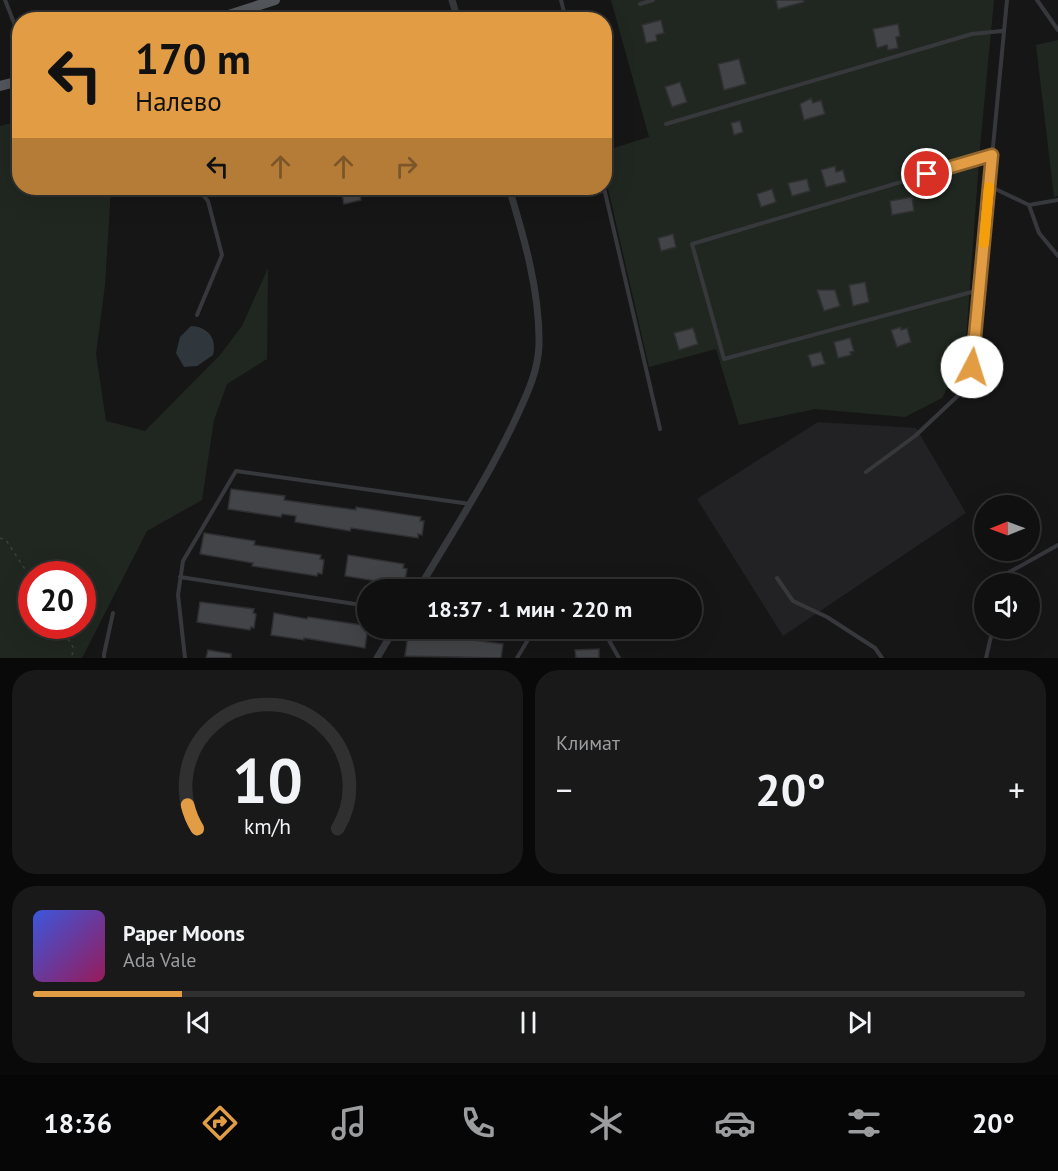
<!DOCTYPE html>
<html lang="ru">
<head>
<meta charset="utf-8">
<style>
	:root { --surface:#101011; --page:#19191a; --text:#f1f3f6; --muted:#9c9d9f; --line:#303031; --accent:#e19c44 }
	body { margin:0; font-family:"PT Sans",sans-serif; background:var(--page); color:var(--text); height:100vh; display:flex; flex-direction:column; font-size:22px; white-space:nowrap }
	* { box-sizing:border-box; margin:0 }
	p { font-size:20px; color:var(--muted) }
	.icon { flex:none; width:33px; height:33px; fill:none; stroke:currentColor; stroke-width:2; stroke-linecap:round; stroke-linejoin:round }
	.map { position:relative; height:658px; overflow:hidden }
	.sheet { display:flex; flex-direction:column; gap:12px; padding:12px; background:#090909; flex:1 }
	.sheet>* { flex:none }
	.hud { position:absolute; left:12px; top:12px; width:600px; height:183px; border-radius:24px; box-shadow:0 6px 24px #0002,0 0 0 2px var(--line); background:#e19c44; color:#111; overflow:hidden }
	.needle { width:39px; rotate:269deg }
	.tools { position:absolute; left:974px; top:495px; display:grid; gap:12px }
	.tools a { display:grid; place-items:center; width:66px; height:66px; border-radius:50%; background:var(--surface); box-shadow:0 6px 24px #0002,0 0 0 2px var(--line); font-size:30px }
	.speed { position:absolute; left:18px; top:561px; display:flex; gap:12px; font-size:30px; font-weight:700; text-align:center }
	.speed>* { display:grid; place-content:center; width:78px; height:78px; border-radius:50%; background:var(--surface); box-shadow:0 6px 24px #0002,0 0 0 2px var(--line); line-height:1 }
	.speed .limit { border:9px solid #d22; background:#fff; color:#111 }
	.pin { position:absolute; display:grid; place-items:center; width:51px; height:51px; color:#fff; margin:-26px; border:3px solid #fff; border-radius:50%; box-shadow:0 2px 6px #0007 }
	.me { position:absolute; width:66px; margin:-33px; rotate:5deg; stroke-linejoin:round; filter:drop-shadow(0 0 4px #0008) }
	.turn { display:flex; align-items:center; gap:21px; height:126px; padding:0 24px; font-size:27px }
	.turn .icon { width:78px; height:78px; stroke-width:2.5 }
	.turn b { display:block; font-size:42px; line-height:51px }
	.lanes { display:flex; align-items:center; height:57px; padding:0 24px; background:#0003; justify-content:center; gap:30px; direction:ltr }
	.lanes .off { opacity:.35 }
	.big { font-size:45px; font-weight:800; line-height:1.1 }
	.sheet .card { flex:1; display:flex; flex-direction:column; justify-content:center; gap:9px; min-width:0; padding:0 21px; border-radius:24px; background:var(--page) }
	.sheet .dial { align-items:center; gap:0 }
	.dial svg { height:156px; overflow:visible; fill:none; stroke:var(--line); stroke-width:7; stroke-linecap:round; text-anchor:middle }
	.dial text { fill:var(--text); stroke:none }
	.song { display:flex; align-items:center; gap:18px }
	.cover { width:72px; height:72px; border-radius:9px; background:linear-gradient(135deg,hsl(230 70% 55%),hsl(330 70% 35%)) }
	.played { height:6px; border-radius:3px; background:linear-gradient(90deg,var(--accent) 15%,var(--line) 15%) }
	.keys { display:flex; justify-content:space-around; direction:ltr }
	.heat { display:flex; justify-content:space-between; align-items:center; font-size:33px; direction:ltr }
	.sheet .tiles { flex:1; display:grid; gap:12px; grid-template-columns:1fr 1fr }
	.card:last-child { grid-column:span 2 }
	.trip { position:absolute; left:357px; top:579px; width:345px; height:60px; border-radius:30px; background:var(--surface); box-shadow:0 6px 24px #0002,0 0 0 2px var(--line); font-weight:800; line-height:60px; text-align:center }
	.dock { display:flex; height:96px; justify-content:space-around; align-items:center; background:#060607; color:var(--muted) }
	.dock .icon { width:42px; height:42px }
	.dock .on { color:var(--accent) }
	.dock b { font-size:27px; color:var(--text) }
	.map>svg:first-child { display:block }
	.built { fill:#222224 }
	.green { fill:#202720; fill-rule:evenodd }
	.water { fill:#2f373c }
	.building { fill:#434447; stroke:#303033; stroke-width:1.5 }
	.lines { fill:none; stroke-linecap:round; stroke-linejoin:round }
	.path { stroke:#3d3f43; stroke-width:1.5; stroke-dasharray:3 4.5; stroke-linecap:butt }
	.service { stroke:#37383c; stroke-width:4 }
	.minor { stroke:#37383c; stroke-width:7 }
	.primary { stroke:#53565b; stroke-width:10 }
	.route-casing { stroke:#92652c; stroke-width:15 }
	.route { stroke:#e19c44; stroke-width:10 }
	.slow { stroke:#f59e0b; stroke-width:10 }
</style>
</head>
<body>
<div class="map">
<svg width="1058" height="658" viewBox="0 0 1058 658">
	<rect width="100%" height="100%" fill="#161617"/>
	<path class="built" d="M818,422L916,428L966,513L783,636L697,499Z"/>
	<path class="green" d="M611,0H994L980,147L965,354L942,398L905,417L815,409L739,425L716,349L649,367L605,175L604,151L649,137Z
		M1058,40V196L1054,197L1036,45Z
		M19,121L20,188H111L105,285L96,354L106,421L145,431L220,355L242,326L268,268L267,359L227,384L214,420L202,500L147,531L82,658H0V126ZM82,574V626H32V574Z"/>
	<path class="water" d="M191,326C208,327 217,338 213,355L197,366L184,367L176,353L180,337Z"/>
	<path class="building" d="M776,0H803L804,2L778,9Z
		M661,20L664,33L656,35L657,41L646,43L642,25Z
		M898,24L900,36L896,37L898,48L888,50L887,45L877,48L873,29Z
		M739,59L746,84L724,90L718,64Z
		M680,82L687,102L672,107L665,87Z
		M811,98L813,103L821,100L825,114L804,120L800,104Z
		M740,121L743,132L734,135L731,123Z
		M835,166L836,172L843,170L846,182L826,187L821,170Z
		M807,179L810,191L792,196L788,183Z
		M772,189L776,202L761,207L757,194Z
		M359,190L361,200L344,204L342,194Z
		M912,197L914,211L892,215L890,201Z
		M673,234L676,247L661,251L658,238Z
		M865,282L869,302L853,306L849,285Z
		M817,290H835L840,306L824,311Z
		M901,327V330L907,328L911,342L897,347L891,330Z
		M693,328L698,344L679,350L674,333Z
		M850,338L854,351L850,352L851,355L838,358L834,342Z
		M821,352L825,364L812,367L808,355Z
		M231,489L285,496L284,500L356,510V507L421,517L420,521H424L422,535L418,534V538L351,528L350,531L295,522L296,516L282,514L281,517L228,509Z
		M204,533L255,541L254,545L321,555L320,559L324,560L322,574L318,573L317,576L252,566L253,563L200,554Z
		M348,555L404,564L403,568L407,569L405,581L401,580L400,585L345,576Z
		M200,602L254,609L253,613L256,614L254,628L251,627L250,630L197,622Z
		M274,613L307,619L308,617L368,626L365,648L304,638V640L271,635Z
		M408,635L441,639V636L503,644L501,658L405,656Z
		M599,649V658H576L575,650Z
		M208,650L231,654V658H206Z"/>
	<g class="lines">
		<path class="path" d="M0,538L6,540L32,580
			M60,626L73,647L72,658"/>
		<path class="service" d="M5,0L20,38
			M561,0L566,20
			M1037,0L1058,30
			M640,4L653,0
			M15,80L12,68L20,47
			M666,124L972,34L1002,31
			M989,186L1029,205L1058,200
			M197,188L208,201L222,255L197,315
			M604,188L660,429
			M1029,205L1039,233L1058,256
			M979,290L724,359L692,244L992,155
			M866,472L915,436L964,390L972,367L1007,0
			M180,577L368,606
			M777,578L793,601L827,617L875,648L882,658
			M1004,584L1006,574L1058,545
			M602,628L619,658
			M104,658V654L113,613
			M185,658L178,595L183,561L236,471L470,504
			M517,658L535,628
			M986,658L993,628"/>
		<path class="minor" d="M452,0L458,20
			M418,590C452,533 488,478 516,418C527,394 538,372 539,345C540,292 524,237 509,188
			M377,658L395,628"/>
		<path class="primary" d="M213,20L275,0
			M0,86L20,81"/>
	</g>
	<g class="lines">
		<defs>
			<path id="route" d="M927,174L992,155L972,367"/>
		</defs>
		<use href="#route" class="route-casing"/>
		<use href="#route" class="route"/>
		<path class="slow" d="M984,243L989,187"/>
	</g>
</svg>
<div class="tools">
<a><svg class="needle" viewBox="-14 -14 28 28"><path d="M0-13l5 13h-10z" fill="#e53935"/><path d="M0 13l5-13h-10z" fill="#9c9d9f"/></svg></a>
<a><svg class="icon" aria-label="sound" viewBox="0 0 24 24"><path d="M4 9h4l5-4v14l-5-4H4zM17 9q2 3 0 6"/></svg></a>
</div>
<div class="speed"><div class="limit">20</div></div>
<div class="pin" style="left:927px;top:174px;background:#d93025"><svg class="icon" aria-label="arrive" viewBox="0 0 24 24"><path d="M6 21V4h12l-3 4 3 4H6"/></svg></div>
<svg class="me" style="left:972px;top:367px" viewBox="-20 -20 40 40"><circle r="19" fill="#fff"/><path d="M0-13L10 11 0 6-10 11z" fill="#e19c44"/></svg>
<div class="trip">18:37 · 1 мин · 220 m</div>
<div class="hud">
<div class="turn"><svg class="icon" aria-label="left" viewBox="0 0 24 24"><path d="M17 20v-9H6M10 6l-5 5 5 5"/></svg><div><b>170 m</b>Налево</div></div>
<div class="lanes"><svg class="icon" aria-label="left" viewBox="0 0 24 24"><path d="M17 20v-9H6M10 6l-5 5 5 5"/></svg><svg class="icon off" aria-label="ahead" viewBox="0 0 24 24"><path d="M12 20V5M6 11l6-6 6 6"/></svg><svg class="icon off" aria-label="ahead" viewBox="0 0 24 24"><path d="M12 20V5M6 11l6-6 6 6"/></svg><svg class="icon off" aria-label="right" viewBox="0 0 24 24"><path d="M7 20v-9h11M14 6l5 5-5 5"/></svg></div>
</div>
</div>
<section class="sheet">
<div class="tiles">
<div class="card dial"><svg viewBox="0 0 100 80">
<path d="M14 69A42 42 0 1 1 86 69"/>
<path d="M14 69A42 42 0 0 1 9 57" stroke="#e19c44"/>
<text x="50" y="56" font-size="32" font-weight="700">10</text>
<text x="50" y="72" font-size="11">km/h</text>
</svg></div>
<div class="card"><p>Климат</p>
<div class="heat"><a>−</a><b class="big">20°</b><a>+</a></div>
</div>
<div class="card">
<div class="song"><i class="cover"></i><div><b>Paper Moons</b><p>Ada Vale</p></div></div>
<div class="played"></div>
<div class="keys"><svg class="icon" aria-label="previous" viewBox="0 0 24 24"><path d="M18 5L8 12l10 7zM5 5v14"/></svg><svg class="icon" aria-label="pause" viewBox="0 0 24 24"><path d="M8 5v14M16 5v14"/></svg><svg class="icon" aria-label="next" viewBox="0 0 24 24"><path d="M6 5l10 7-10 7zM19 5v14"/></svg></div>
</div>
</div>
</section>
<nav class="dock">
<b>18:36</b>
<svg class="icon on" aria-label="directions" viewBox="0 0 24 24"><path d="M12 3l9 9-9 9-9-9zM9 14v-3h6M13 9l2 2-2 2"/></svg>
<svg class="icon" aria-label="music" viewBox="0 0 24 24"><path d="M9 18V5l10-2v13"/><circle cx="6" cy="18" r="3"/><circle cx="16" cy="16" r="3"/></svg>
<svg class="icon" aria-label="phone" viewBox="0 0 24 24"><path d="M5 4h4l2 5-3 2q2 4 5 5l2-3 5 2v4C11 20 4 13 5 4z"/></svg>
<svg class="icon" aria-label="climate" viewBox="0 0 24 24"><path d="M12 3v18M4 7l16 10M4 17L20 7"/></svg>
<svg class="icon" aria-label="car" viewBox="0 0 24 24"><path d="M5 17H2v-5l4-1 3-4h7l3 4 3 1v5h-3M9 17h6M6 11h13"/><circle cx="7" cy="17" r="2"/><circle cx="17" cy="17" r="2"/></svg>
<svg class="icon" aria-label="filters" viewBox="0 0 24 24"><path d="M4 7h16M4 17h16"/><circle cx="9" cy="7" r="2"/><circle cx="15" cy="17" r="2"/></svg>
<b>20°</b>
</nav>
</body>
</html>
